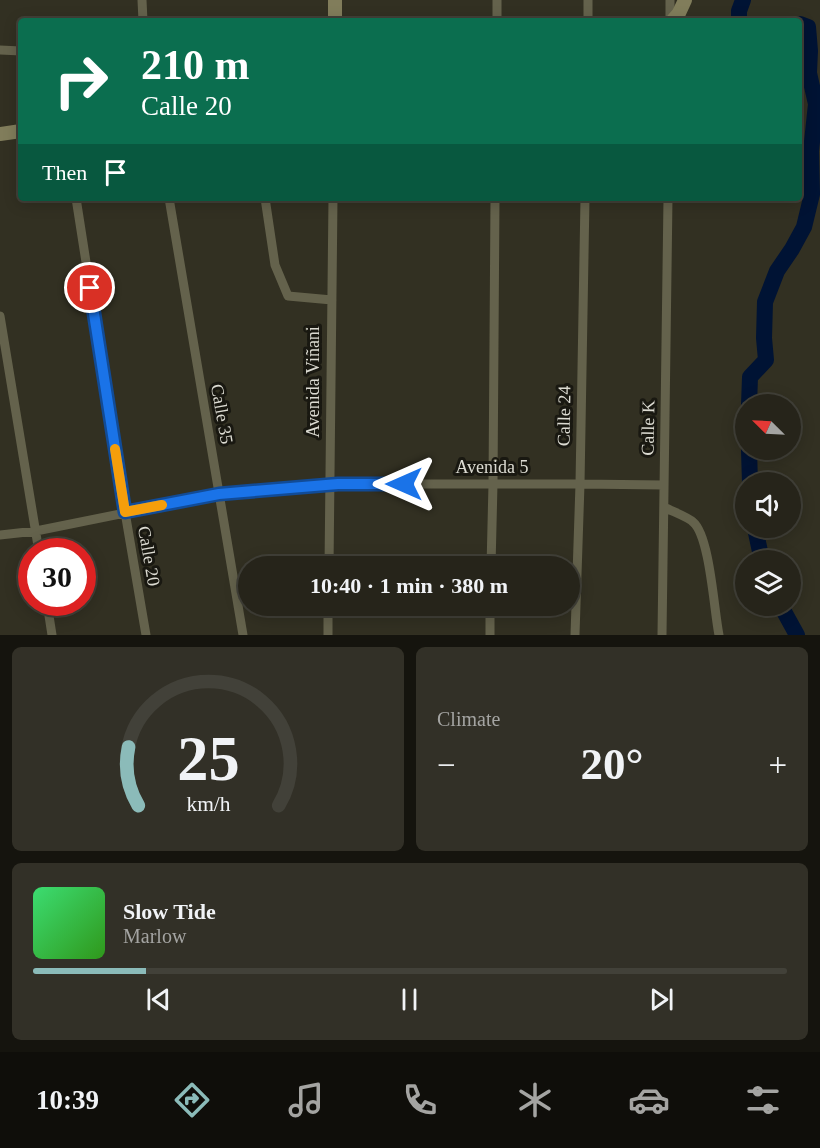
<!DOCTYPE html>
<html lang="en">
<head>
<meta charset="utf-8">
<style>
	:root { --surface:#26241a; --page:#323027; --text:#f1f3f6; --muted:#a4a4a2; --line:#424139; --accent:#8bbbb9 }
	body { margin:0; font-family:Georgia,serif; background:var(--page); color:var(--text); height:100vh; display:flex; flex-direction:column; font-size:22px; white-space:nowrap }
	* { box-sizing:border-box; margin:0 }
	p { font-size:20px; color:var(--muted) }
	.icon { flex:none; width:33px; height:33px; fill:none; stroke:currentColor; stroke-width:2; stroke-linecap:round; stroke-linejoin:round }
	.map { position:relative; height:635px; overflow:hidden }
	.drawer { display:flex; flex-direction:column; gap:12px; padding:12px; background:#15140e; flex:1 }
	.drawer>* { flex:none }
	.guide { position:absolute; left:18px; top:18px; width:784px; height:183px; border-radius:6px; box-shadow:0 3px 15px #0003,0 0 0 2px var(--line); background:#0b6e4f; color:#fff; overflow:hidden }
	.needle { width:39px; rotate:294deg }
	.fabs { position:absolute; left:735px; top:394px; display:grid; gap:12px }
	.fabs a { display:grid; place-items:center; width:66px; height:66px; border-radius:50%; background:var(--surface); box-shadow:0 3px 15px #0003,0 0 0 2px var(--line); font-size:30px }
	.speed { position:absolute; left:18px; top:538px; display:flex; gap:12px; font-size:30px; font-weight:700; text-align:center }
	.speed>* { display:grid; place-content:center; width:78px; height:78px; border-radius:50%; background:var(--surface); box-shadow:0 3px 15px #0003,0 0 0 2px var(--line); line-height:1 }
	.speed .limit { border:9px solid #d22; background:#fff; color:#111 }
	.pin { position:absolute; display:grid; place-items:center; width:51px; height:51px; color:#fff; margin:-26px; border:3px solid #fff; border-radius:50%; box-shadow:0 2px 6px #0007 }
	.me { position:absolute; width:66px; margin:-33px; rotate:270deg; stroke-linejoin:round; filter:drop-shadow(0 0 4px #0008) }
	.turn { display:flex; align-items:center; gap:21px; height:126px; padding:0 24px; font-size:27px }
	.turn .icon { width:78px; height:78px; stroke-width:2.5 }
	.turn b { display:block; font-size:42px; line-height:51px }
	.then { display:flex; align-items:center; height:57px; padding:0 24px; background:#0003; gap:12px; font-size:22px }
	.big { font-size:45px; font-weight:800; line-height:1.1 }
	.drawer .widget { flex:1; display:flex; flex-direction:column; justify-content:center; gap:9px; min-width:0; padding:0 21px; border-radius:9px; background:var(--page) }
	.drawer .dial { align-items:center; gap:0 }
	.dial svg { height:156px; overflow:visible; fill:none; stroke:var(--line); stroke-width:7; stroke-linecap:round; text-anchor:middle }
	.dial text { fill:var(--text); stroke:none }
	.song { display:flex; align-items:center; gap:18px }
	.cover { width:72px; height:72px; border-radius:9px; background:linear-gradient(135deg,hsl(140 70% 55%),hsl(110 70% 35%)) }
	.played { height:6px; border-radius:3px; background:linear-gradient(90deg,var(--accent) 15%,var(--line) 15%) }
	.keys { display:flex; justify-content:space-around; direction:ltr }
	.heat { display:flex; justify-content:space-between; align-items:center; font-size:33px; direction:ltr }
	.drawer .tiles { flex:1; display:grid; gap:12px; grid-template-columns:1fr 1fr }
	.widget:last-child { grid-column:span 2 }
	.trip { position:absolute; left:238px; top:556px; width:342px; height:60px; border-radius:30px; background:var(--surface); box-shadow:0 3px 15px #0003,0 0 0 2px var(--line); font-weight:800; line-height:60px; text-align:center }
	.menu { display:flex; height:96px; justify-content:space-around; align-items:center; background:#0f0e0a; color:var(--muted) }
	.menu .icon { width:42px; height:42px }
	.menu .current { color:var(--accent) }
	.menu b { font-size:27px; color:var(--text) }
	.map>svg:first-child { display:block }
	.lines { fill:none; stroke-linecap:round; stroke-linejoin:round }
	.river { stroke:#001334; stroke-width:16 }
	.street { stroke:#64624c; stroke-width:9 }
	.secondary { stroke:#817d5b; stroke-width:14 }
	.route-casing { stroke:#114b97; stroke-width:15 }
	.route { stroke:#1a73e8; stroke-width:10 }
	.slow { stroke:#f59e0b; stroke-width:10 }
	.labels { text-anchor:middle; stroke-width:6; stroke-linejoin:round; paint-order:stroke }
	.street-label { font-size:18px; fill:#dcdbd2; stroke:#191811 }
</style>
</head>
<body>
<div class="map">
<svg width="820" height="635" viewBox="0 0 820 635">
	<rect width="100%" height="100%" fill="#323022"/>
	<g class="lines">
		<path class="river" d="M739,21V11L743,0
			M749,405L750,377L766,360L764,338L765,302L777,271L792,249L804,227L812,194L811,151L816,104L809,73L810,51L808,27L800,24
			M749,450L750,483
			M755,528L762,561
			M781,606L797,635"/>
		<path class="street" d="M142,0L143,21
			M497,21V0
			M588,21V0
			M670,21V0
			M0,50L21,51
			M76,198L125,512L146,635
			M169,198L243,635
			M265,198L275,265L288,296L332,300
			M0,316L39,552
			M664,507C671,511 688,517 693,522C710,536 714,611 719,635
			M0,535L36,531L219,494L338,484H580L664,485
			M329,567L333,198
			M491,567L493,484L495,198
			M47,603L52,635
			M328,635V606
			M490,635V606
			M575,635L580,484L585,198
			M662,635L668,198"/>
		<path class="secondary" d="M335,21V0
			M672,21L679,13L685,0
			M0,134L21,131"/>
	</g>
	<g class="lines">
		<defs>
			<path id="route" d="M90,288L125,512L219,494L338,484H404"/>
		</defs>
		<use href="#route" class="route-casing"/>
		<use href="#route" class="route"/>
		<path class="slow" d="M115,449L125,512L162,505"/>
	</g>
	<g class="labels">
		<g class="street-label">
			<text transform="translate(313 382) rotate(-90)" y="6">Avenida Viñani</text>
			<text transform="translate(222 414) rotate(80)" y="6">Calle 35</text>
			<text transform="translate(564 416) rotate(-89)" y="6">Calle 24</text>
			<text transform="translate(648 428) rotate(-89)" y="6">Calle K</text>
			<text x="492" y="473">Avenida 5</text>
			<text transform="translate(149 556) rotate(80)" y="6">Calle 20</text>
		</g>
	</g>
</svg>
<div class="fabs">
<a><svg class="needle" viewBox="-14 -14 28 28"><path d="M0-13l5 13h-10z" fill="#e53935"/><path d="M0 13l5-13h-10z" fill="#a4a4a2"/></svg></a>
<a><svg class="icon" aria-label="sound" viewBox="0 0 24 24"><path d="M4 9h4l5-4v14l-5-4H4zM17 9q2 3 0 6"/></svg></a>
<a><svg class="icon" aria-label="layers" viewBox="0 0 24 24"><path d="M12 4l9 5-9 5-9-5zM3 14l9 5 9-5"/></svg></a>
</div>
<div class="speed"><div class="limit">30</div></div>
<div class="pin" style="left:90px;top:288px;background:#d93025"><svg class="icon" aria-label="arrive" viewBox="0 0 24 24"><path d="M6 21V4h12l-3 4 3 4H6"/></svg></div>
<svg class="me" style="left:404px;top:484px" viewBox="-20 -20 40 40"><path d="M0-17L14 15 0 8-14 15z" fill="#1a73e8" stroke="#fff" stroke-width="4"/></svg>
<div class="trip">10:40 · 1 min · 380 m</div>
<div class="guide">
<div class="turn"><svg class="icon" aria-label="right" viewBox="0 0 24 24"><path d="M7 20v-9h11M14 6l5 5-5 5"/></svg><div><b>210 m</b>Calle 20</div></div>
<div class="then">Then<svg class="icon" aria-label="arrive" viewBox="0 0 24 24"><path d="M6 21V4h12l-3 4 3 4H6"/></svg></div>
</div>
</div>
<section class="drawer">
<div class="tiles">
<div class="widget dial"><svg viewBox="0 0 100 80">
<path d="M14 69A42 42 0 1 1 86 69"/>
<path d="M14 69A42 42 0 0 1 9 39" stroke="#8bbbb9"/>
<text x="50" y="56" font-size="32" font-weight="700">25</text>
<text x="50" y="72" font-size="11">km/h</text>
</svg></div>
<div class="widget"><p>Climate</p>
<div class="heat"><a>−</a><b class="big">20°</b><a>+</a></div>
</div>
<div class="widget">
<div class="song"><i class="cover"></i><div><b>Slow Tide</b><p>Marlow</p></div></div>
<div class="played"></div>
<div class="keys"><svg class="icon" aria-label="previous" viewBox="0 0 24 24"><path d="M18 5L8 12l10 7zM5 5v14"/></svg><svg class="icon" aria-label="pause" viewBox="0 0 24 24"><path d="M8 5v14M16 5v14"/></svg><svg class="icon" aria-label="next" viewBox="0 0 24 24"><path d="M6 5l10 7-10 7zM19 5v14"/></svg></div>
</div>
</div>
</section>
<nav class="menu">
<b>10:39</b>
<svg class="icon current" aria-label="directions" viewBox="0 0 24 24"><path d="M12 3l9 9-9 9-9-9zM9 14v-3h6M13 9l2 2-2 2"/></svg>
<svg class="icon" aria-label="music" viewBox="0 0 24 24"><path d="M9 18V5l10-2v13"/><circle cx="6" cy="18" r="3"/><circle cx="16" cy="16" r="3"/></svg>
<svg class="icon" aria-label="phone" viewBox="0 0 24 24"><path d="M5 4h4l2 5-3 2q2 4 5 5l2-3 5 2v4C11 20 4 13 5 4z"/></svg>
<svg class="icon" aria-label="climate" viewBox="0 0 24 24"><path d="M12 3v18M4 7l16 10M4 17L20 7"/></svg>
<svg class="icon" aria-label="car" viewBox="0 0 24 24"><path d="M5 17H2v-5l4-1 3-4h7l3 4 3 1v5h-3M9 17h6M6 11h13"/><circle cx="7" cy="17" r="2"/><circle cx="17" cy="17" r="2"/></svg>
<svg class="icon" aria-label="filters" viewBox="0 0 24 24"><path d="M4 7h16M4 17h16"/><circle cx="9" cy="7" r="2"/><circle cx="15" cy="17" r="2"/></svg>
</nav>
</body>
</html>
